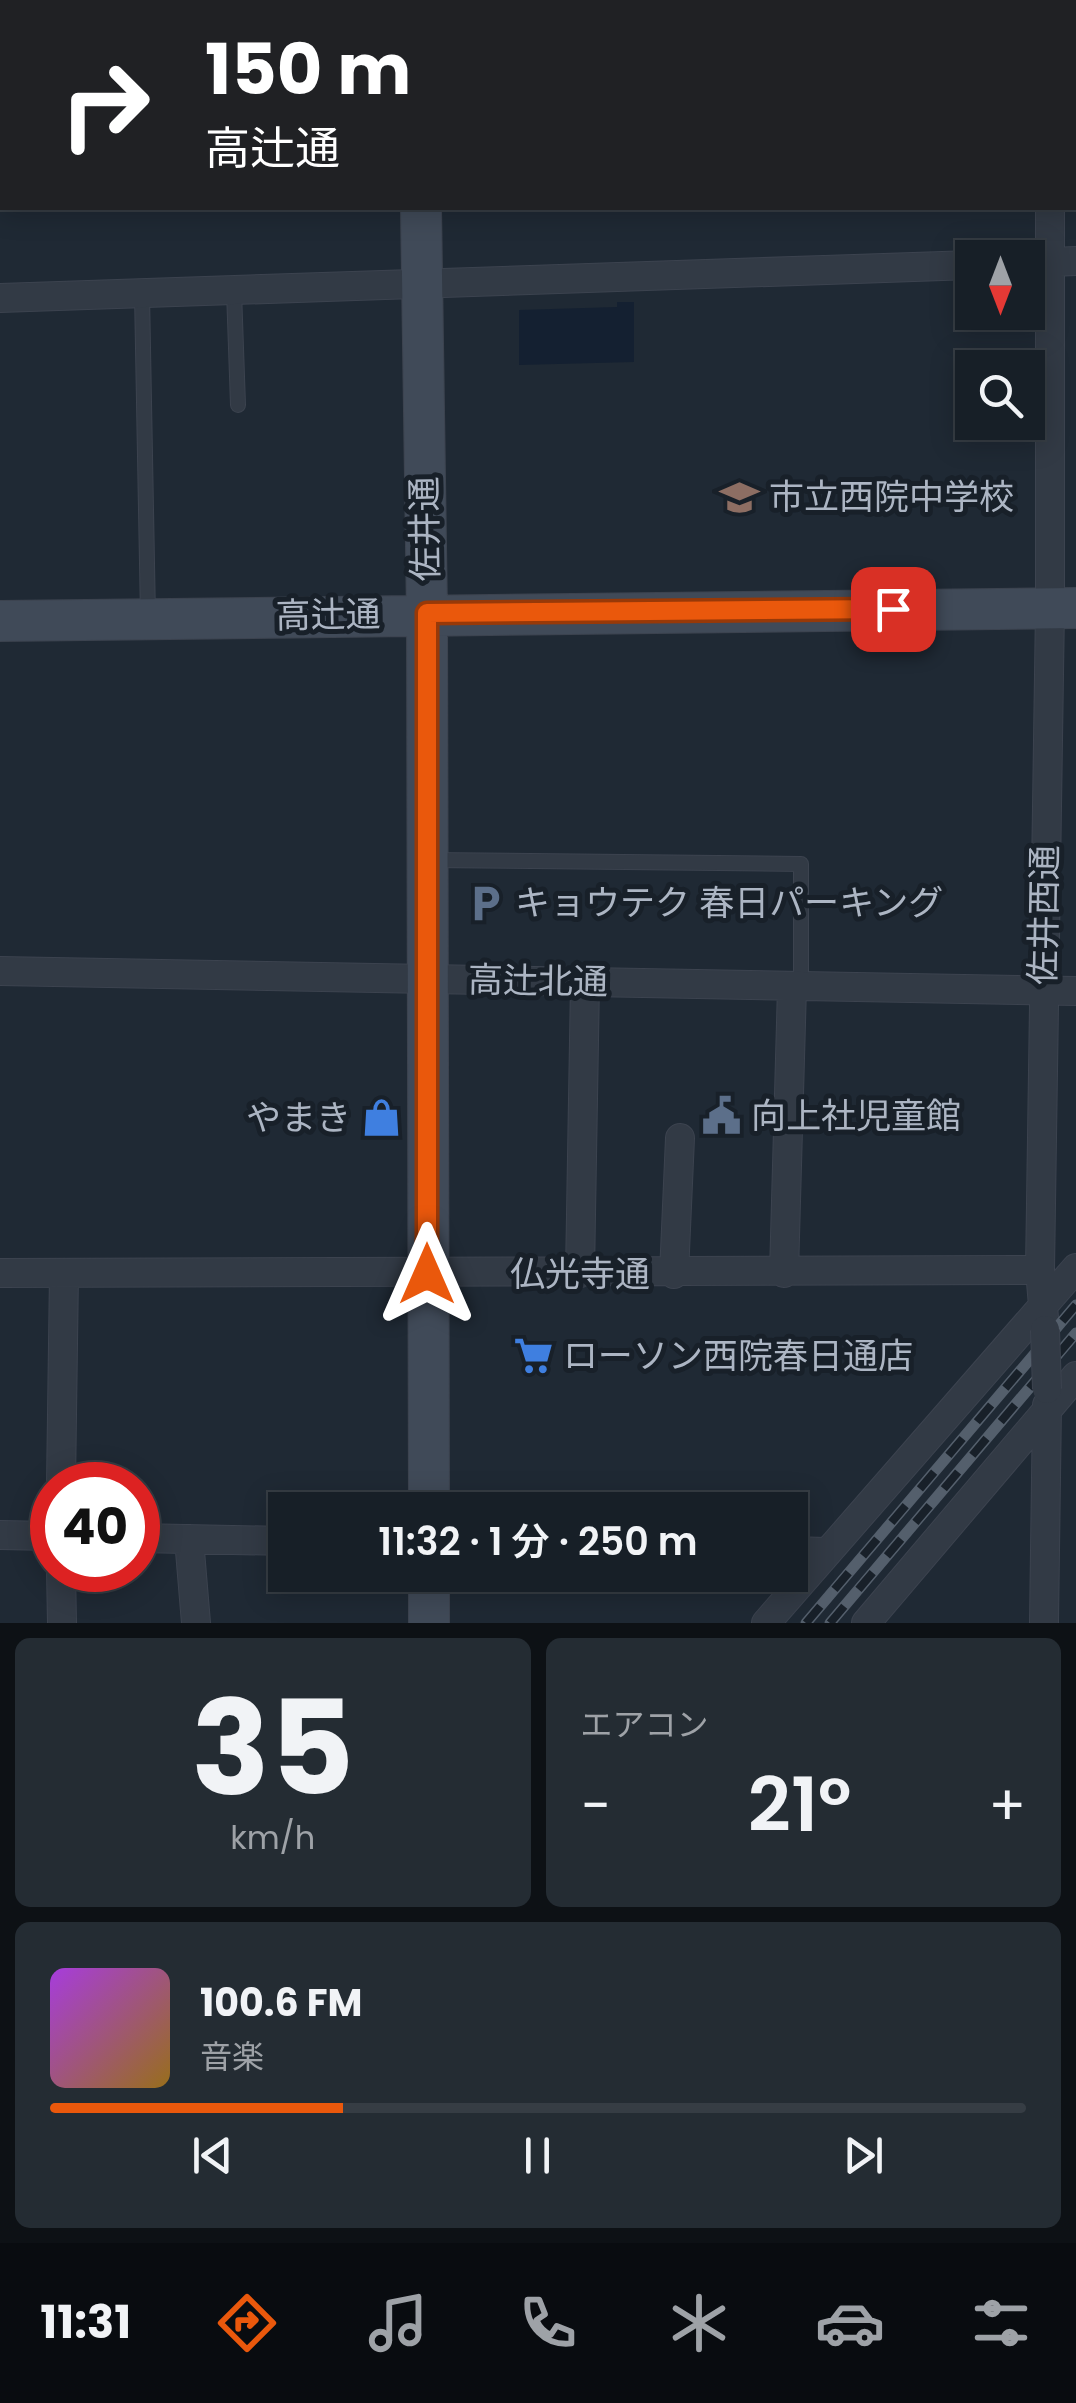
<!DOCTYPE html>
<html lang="ja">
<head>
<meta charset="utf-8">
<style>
	:root { --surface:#171f27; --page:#242c33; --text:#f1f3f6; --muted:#9ea2a7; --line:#363d44; --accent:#ea580c }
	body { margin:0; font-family:Poppins,"Noto Sans JP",sans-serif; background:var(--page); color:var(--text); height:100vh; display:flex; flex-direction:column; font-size:38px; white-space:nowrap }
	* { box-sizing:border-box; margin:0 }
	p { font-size:32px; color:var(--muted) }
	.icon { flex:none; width:55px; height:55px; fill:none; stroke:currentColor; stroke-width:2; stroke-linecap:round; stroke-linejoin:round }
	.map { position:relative; height:1623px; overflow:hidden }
	.sheet { display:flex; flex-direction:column; gap:15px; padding:15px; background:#0d1115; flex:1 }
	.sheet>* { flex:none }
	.top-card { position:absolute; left:0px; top:0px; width:1078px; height:210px; box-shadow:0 5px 25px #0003,0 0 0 2px var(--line); background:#202124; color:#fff; overflow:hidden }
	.needle { width:65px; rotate:180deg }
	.buttons { position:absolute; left:955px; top:240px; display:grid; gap:20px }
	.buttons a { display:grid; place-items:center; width:90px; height:90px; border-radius:0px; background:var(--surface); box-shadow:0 5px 25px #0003,0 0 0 2px var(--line); font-size:50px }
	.speed { position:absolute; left:30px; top:1462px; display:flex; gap:20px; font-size:50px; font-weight:700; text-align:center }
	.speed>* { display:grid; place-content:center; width:130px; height:130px; border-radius:50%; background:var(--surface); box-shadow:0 5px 25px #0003,0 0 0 2px var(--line); line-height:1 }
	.speed .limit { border:15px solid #d22; background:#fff; color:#111 }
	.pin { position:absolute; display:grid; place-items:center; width:85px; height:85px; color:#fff; margin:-42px; border-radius:20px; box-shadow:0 5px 15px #0006 }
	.me { position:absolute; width:110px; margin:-55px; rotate:0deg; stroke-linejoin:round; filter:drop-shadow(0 0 8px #0008) }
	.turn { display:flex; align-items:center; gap:35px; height:210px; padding:0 40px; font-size:45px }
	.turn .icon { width:130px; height:130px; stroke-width:2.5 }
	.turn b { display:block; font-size:70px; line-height:85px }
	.big { font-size:75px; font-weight:600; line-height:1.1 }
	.sheet .tile { flex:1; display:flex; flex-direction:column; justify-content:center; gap:15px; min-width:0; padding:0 35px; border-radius:15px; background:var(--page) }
	.sheet .dial { align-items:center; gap:0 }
	.dial b { font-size:130px; line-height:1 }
	.song { display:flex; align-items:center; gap:30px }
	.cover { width:120px; height:120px; border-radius:15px; background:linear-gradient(135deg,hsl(280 70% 55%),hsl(40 70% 35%)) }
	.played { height:10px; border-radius:5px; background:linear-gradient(90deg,var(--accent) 30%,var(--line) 30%) }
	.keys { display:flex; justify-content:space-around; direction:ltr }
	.heat { display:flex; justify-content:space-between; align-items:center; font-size:55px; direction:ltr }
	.sheet .tiles { flex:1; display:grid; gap:15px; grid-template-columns:1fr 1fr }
	.tile:last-child { grid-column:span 2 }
	.trip { position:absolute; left:268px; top:1492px; width:540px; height:100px; border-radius:0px; background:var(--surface); box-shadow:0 5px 25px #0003,0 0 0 2px var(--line); font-weight:600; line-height:100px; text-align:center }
	.menu { display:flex; height:160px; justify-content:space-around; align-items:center; background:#090c10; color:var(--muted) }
	.menu .icon { width:70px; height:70px }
	.menu .on { color:var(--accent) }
	.menu b { font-size:45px; color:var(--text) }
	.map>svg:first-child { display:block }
	.water { fill:#142031 }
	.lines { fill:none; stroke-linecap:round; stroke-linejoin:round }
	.lane-casing { stroke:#3c434f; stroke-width:16 }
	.street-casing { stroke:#3c434f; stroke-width:30 }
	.secondary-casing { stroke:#3c434f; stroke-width:42 }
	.lane { stroke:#323a45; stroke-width:14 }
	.street { stroke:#323a45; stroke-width:28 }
	.secondary { stroke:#404a58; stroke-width:40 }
	.rail-casing { stroke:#545f6c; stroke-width:11 }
	.rail { stroke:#182029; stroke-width:8; stroke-dasharray:22; stroke-linecap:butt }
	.street-bridge-casing { stroke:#3c434f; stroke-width:30; stroke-linecap:butt }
	.street-bridge { stroke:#323a45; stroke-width:28 }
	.route-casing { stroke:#983908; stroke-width:25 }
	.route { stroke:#ea580c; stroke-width:18 }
	.labels { text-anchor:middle; stroke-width:10; stroke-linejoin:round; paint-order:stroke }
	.poi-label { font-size:35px; fill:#acb5c3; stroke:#182029; text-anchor:start }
	.street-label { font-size:35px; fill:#acb5c3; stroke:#182029 }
</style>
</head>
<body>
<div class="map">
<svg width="1076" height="1623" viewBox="0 0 1076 1623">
	<rect width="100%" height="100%" fill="#1f2934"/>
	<path class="water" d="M617,302H634V362L519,365V310L617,307Z"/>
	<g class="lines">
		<defs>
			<path id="lane" d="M234,291L238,405
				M142,294L148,617
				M429,860L801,864V987"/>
			<path id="street" d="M1050,0V2
				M1028,263L1076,261
				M0,298L972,265
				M0,971L1076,991
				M0,1273L1040,1270
				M580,1273L585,983
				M784,1273L792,987
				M674,1274L680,1138
				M1045,1330L1040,1270L1050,608V208
				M61,1485L64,1273
				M0,1535L52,1536
				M138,1538L285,1541
				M189,1539L196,1623
				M790,1551L826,1552
				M61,1570L62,1623
				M766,1623L1076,1268
				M866,1623L1076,1376
				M1044,1623L1047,1405"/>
			<path id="secondary" d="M422,2V0
				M421,208L427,613L429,1510
				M0,621L1076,608
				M429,1575V1623"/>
		</defs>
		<use href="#lane" class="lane-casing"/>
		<use href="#street" class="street-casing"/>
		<use href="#secondary" class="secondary-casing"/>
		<use href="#lane" class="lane"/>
		<use href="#street" class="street"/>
		<use href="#secondary" class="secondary"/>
		<defs>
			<path id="rail" d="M806,1623L1076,1305
				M830,1623L1076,1333"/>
		</defs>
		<use href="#rail" class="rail-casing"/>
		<use href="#rail" class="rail"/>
		<defs>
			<path id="street-bridge" d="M1045,1330L1047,1389"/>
		</defs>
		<use href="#street-bridge" class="street-bridge-casing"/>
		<use href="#street-bridge" class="street-bridge"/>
	</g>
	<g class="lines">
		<defs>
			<path id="route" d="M427,1274V613L893,609"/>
		</defs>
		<use href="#route" class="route-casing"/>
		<use href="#route" class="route"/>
	</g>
	<defs>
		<symbol id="school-bare" viewBox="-9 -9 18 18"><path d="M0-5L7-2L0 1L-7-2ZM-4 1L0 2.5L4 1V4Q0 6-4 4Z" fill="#8d6e63" stroke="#182029" stroke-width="2.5" paint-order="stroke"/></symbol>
		<symbol id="parking-bare" viewBox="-9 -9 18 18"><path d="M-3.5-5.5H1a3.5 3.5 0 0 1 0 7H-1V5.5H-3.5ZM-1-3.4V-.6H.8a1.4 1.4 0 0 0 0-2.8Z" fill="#5c6f8a" stroke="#182029" stroke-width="2.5" paint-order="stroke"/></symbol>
		<symbol id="civic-bare" viewBox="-9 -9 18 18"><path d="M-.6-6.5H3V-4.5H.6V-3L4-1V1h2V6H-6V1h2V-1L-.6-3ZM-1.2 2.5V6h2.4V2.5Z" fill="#5c6f8a" stroke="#182029" stroke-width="2.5" paint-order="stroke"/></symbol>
		<symbol id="shop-bare" viewBox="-9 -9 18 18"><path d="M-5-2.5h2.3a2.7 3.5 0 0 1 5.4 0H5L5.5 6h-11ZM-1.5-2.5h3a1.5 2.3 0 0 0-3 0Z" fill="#3f7fe0" stroke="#182029" stroke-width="2.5" paint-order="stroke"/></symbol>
		<symbol id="supermarket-bare" viewBox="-9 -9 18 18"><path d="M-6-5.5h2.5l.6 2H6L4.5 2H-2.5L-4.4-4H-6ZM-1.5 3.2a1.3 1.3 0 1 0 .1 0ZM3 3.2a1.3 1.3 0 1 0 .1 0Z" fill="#3f7fe0" stroke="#182029" stroke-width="2.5" paint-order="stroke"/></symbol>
	</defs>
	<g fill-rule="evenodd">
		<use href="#school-bare" x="712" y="470" width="55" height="55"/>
		<use href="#parking-bare" x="458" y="876" width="55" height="55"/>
		<use href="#civic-bare" x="694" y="1088" width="55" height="55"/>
		<use href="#shop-bare" x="354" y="1090" width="55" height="55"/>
		<use href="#supermarket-bare" x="506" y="1328" width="55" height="55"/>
	</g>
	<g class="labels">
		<g class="poi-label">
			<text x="769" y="509">市立西院中学校</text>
			<text x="515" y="915">キョウテク 春日パーキング</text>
			<text x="751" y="1128">向上社児童館</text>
			<text x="351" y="1130" text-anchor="end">やまき</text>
			<text x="563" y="1368">ローソン西院春日通店</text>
		</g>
		<g class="street-label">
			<text transform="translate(425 529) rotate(-91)" y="12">佐井通</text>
			<text transform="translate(328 615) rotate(-1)" y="12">高辻通</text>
			<text transform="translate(1044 915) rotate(-89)" y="12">佐井西通</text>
			<text transform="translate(538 981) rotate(1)" y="12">高辻北通</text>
			<text x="580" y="1286">仏光寺通</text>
		</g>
	</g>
</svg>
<div class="buttons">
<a><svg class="needle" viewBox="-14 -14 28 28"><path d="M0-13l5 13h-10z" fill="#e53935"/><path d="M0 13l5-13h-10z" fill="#9ea2a7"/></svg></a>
<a><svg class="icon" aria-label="search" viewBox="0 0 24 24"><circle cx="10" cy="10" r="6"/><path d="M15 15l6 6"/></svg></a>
</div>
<div class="speed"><div class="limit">40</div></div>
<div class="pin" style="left:893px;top:609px;background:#d93025"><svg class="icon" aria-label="arrive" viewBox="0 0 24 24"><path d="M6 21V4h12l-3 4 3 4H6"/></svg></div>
<svg class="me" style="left:427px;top:1274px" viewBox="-20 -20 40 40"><path d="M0-17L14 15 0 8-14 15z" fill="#ea580c" stroke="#fff" stroke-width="4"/></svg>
<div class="trip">11:32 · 1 分 · 250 m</div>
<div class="top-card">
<div class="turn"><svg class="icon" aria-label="right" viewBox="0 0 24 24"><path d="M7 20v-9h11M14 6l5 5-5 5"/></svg><div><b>150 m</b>高辻通</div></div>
</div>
</div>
<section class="sheet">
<div class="tiles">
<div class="tile dial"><b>35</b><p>km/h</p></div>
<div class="tile"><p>エアコン</p>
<div class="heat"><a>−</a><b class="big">21°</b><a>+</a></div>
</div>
<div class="tile">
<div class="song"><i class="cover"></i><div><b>100.6 FM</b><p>音楽</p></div></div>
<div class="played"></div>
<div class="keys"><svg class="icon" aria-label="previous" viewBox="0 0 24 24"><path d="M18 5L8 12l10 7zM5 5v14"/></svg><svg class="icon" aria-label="pause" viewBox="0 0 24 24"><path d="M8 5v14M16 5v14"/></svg><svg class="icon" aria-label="next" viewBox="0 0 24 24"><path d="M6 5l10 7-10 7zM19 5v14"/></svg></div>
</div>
</div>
</section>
<nav class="menu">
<b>11:31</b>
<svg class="icon on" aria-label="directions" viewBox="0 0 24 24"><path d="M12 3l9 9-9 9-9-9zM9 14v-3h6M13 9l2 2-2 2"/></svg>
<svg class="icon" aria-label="music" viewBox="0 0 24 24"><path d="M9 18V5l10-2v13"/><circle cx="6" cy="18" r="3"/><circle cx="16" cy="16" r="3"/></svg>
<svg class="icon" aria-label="phone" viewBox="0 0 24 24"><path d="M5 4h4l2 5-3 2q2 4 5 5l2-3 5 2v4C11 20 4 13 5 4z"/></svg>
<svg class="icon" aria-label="climate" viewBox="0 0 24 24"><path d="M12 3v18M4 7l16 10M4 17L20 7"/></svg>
<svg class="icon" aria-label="car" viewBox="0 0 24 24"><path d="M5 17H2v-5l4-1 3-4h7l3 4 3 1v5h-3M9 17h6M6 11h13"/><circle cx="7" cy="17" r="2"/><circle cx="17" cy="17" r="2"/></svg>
<svg class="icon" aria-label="filters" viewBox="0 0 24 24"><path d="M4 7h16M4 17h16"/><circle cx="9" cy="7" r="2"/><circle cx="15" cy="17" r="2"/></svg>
</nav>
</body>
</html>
